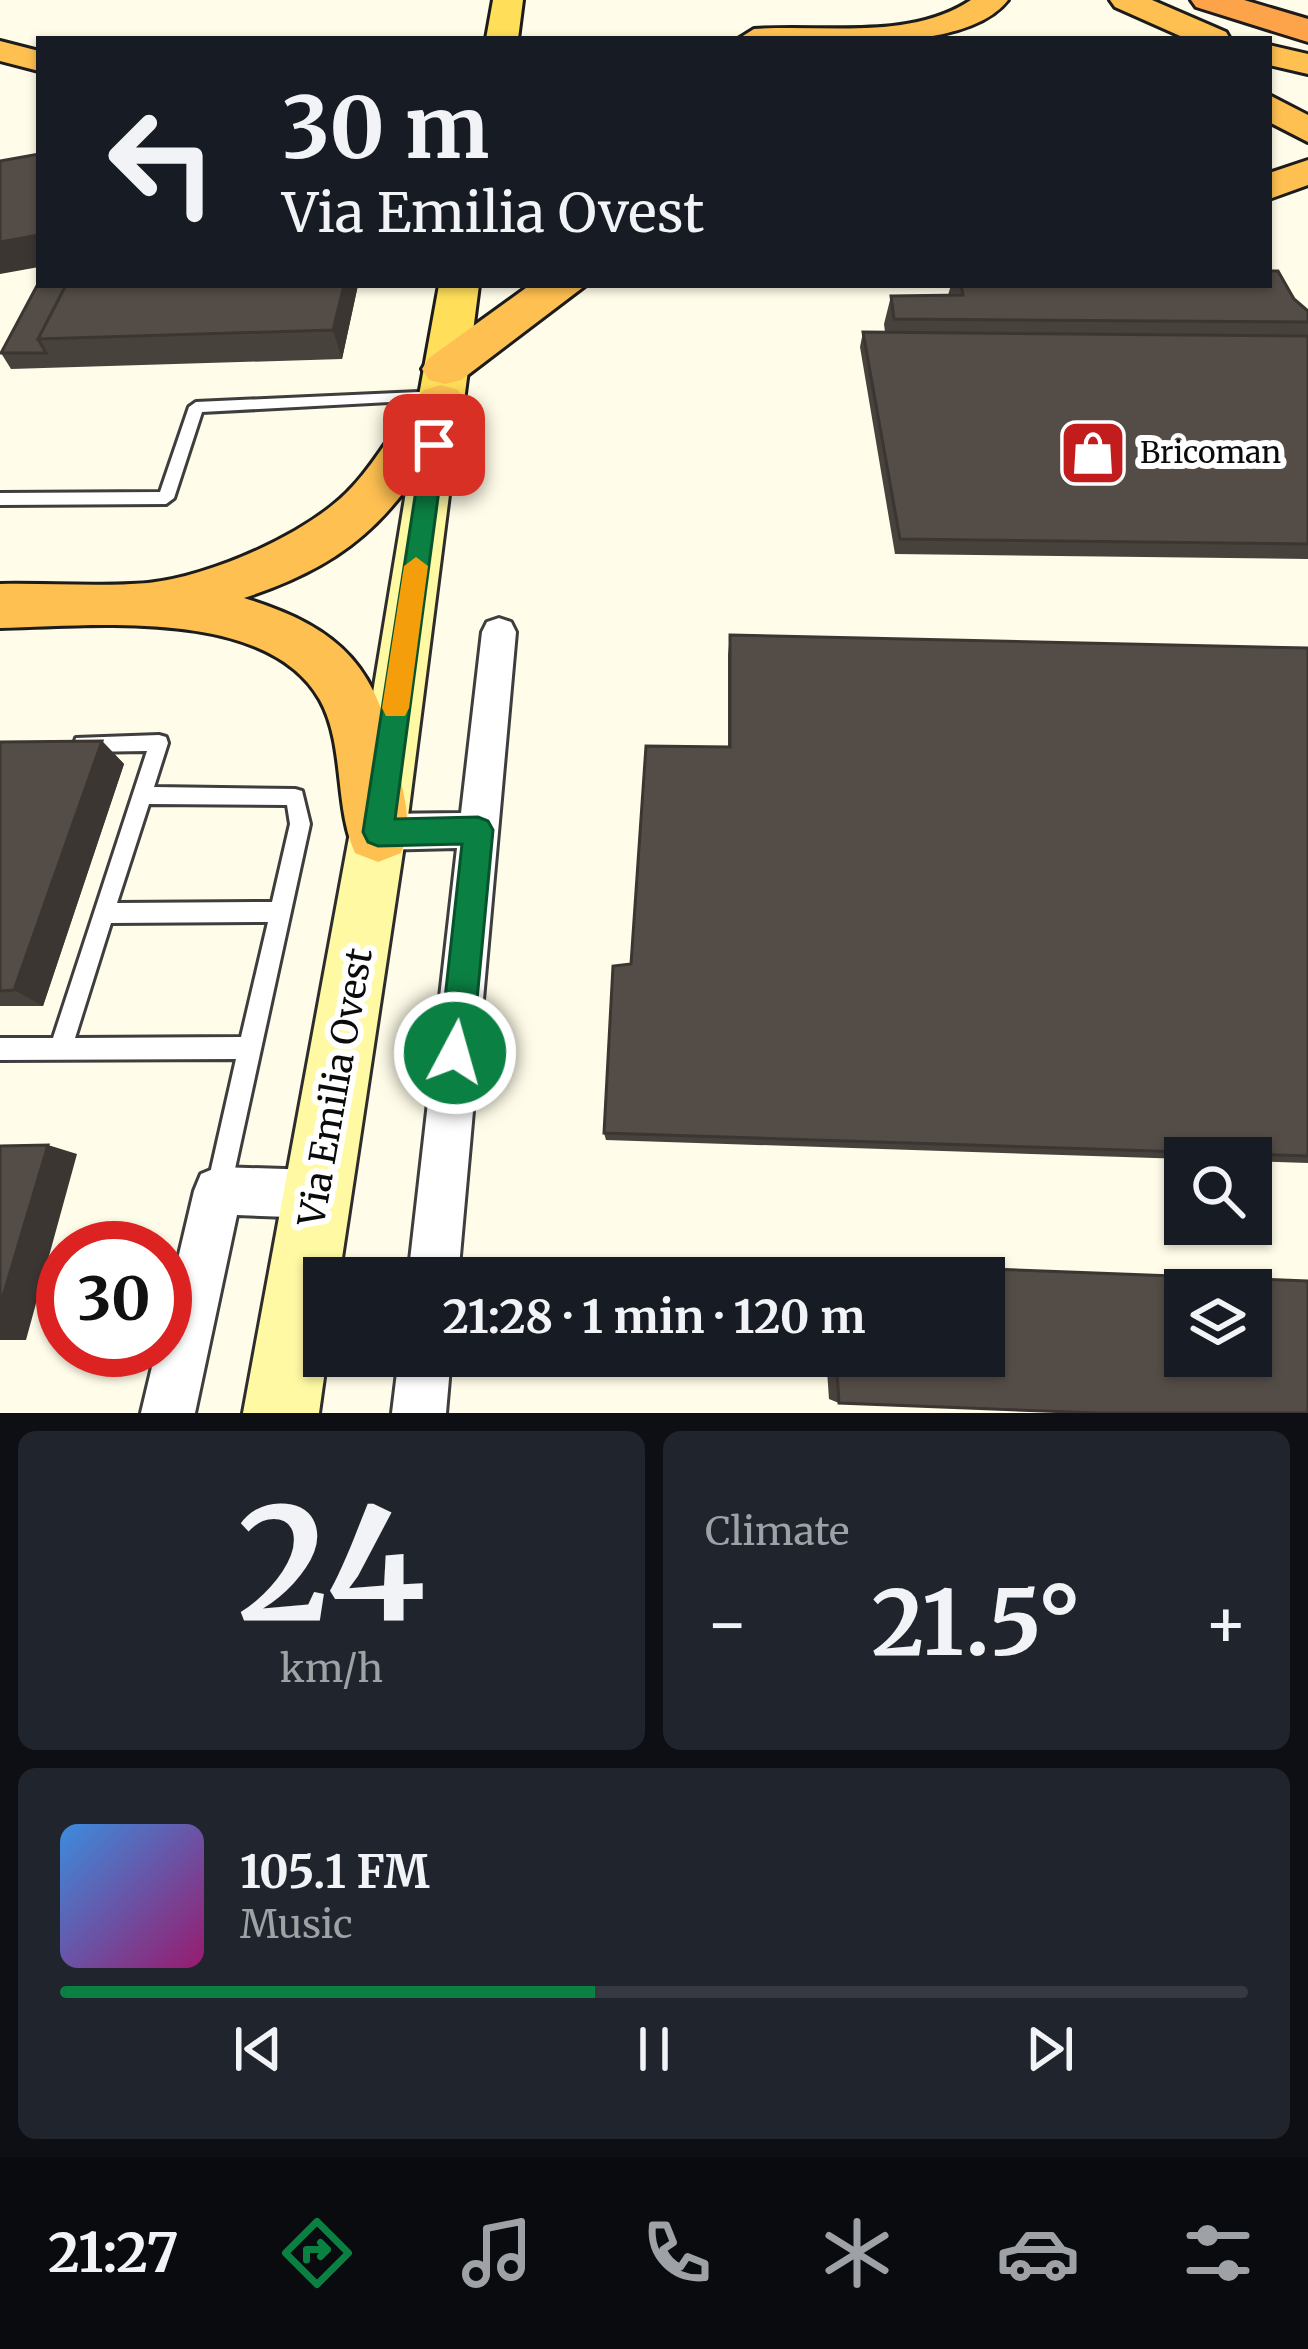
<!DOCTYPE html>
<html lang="en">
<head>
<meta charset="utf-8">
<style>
	:root { --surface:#171b24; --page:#20242c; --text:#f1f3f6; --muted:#9ea1a6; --line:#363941; --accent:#0b8043 }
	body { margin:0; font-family:Merriweather,serif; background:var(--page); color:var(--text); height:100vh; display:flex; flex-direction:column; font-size:45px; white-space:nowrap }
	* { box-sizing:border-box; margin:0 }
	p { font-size:39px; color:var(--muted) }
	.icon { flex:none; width:66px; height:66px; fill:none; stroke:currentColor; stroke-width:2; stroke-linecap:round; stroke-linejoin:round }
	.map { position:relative; height:1413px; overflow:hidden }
	.sheet { display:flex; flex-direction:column; gap:18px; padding:18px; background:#0d0f14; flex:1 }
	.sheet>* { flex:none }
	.hud { position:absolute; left:36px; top:36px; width:1236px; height:252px; border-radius:0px; box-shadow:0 3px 9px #0004; background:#171b24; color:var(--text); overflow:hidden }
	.tools { position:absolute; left:1164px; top:1137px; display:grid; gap:24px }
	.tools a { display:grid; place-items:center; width:108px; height:108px; border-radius:0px; background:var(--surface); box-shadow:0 3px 9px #0004; font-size:60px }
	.speed { position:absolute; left:36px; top:1221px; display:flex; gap:24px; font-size:60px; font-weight:700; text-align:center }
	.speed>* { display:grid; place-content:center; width:156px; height:156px; border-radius:50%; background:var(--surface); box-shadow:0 3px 9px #0004; line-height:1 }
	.speed .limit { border:18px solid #d22; background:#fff; color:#111 }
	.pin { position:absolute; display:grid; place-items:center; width:102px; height:102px; color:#fff; margin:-51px; border-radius:24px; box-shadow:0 6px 18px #0006 }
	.me { position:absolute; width:132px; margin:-66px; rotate:6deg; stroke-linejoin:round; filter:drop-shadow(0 0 9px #0008) }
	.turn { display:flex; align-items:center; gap:42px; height:252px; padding:0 48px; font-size:54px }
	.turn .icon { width:156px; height:156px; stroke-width:2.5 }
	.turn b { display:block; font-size:84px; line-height:102px }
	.big { font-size:90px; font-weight:700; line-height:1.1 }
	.sheet .widget { flex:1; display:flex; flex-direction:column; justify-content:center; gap:18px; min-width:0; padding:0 42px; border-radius:18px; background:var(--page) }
	.sheet .dial { align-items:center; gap:0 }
	.dial b { font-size:156px; line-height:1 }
	.song { display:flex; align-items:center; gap:36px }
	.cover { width:144px; height:144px; border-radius:18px; background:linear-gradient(135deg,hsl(210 70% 55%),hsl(320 70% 35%)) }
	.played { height:12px; border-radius:6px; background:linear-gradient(90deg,var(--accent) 45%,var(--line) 45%) }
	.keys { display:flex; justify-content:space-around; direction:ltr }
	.heat { display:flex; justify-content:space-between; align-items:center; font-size:66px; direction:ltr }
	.sheet .tiles { flex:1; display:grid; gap:18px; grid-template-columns:1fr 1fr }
	.widget:last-child { grid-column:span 2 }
	.trip { position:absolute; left:303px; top:1257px; width:702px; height:120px; border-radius:0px; background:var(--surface); box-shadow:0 3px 9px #0004; font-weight:700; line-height:120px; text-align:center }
	.menu { display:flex; height:192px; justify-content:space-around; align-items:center; background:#090b0e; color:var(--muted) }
	.menu .icon { width:84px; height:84px }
	.menu .on { color:var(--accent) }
	.menu b { font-size:54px; color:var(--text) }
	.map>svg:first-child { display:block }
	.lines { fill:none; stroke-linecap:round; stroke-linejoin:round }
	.service-casing { stroke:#3e3e3e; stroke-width:6 }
	.minor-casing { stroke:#3e3e3e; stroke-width:6 }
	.secondary-casing { stroke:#2d2d2d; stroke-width:6 }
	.primary-casing { stroke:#1c1c1c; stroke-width:6 }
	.trunk-casing { stroke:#1c1c1c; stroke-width:6 }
	.motorway-casing { stroke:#1c1c1c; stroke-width:6 }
	.service { fill:#fff; fill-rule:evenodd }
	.minor { fill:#fff; fill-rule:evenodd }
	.secondary { fill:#fff9a4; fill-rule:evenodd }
	.primary { fill:#ffde59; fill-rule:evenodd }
	.trunk { fill:#fec051; fill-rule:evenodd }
	.motorway { fill:#fda349; fill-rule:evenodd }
	.wall { fill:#48423d; fill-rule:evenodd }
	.shaded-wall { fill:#3b3632 }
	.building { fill:#544d47; stroke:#3b3632; stroke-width:3; fill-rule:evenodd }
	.route { fill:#0b8043; stroke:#07532c; stroke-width:3 }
	.slow { fill:#f59e0b }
	.labels { text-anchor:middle; stroke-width:12; stroke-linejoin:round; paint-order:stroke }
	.poi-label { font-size:30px; fill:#0b0b0b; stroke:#fff; text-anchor:start }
	.near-street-label { font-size:36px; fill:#0b0b0b; stroke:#fff }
</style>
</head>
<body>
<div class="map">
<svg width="1308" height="1413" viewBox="0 0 1308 1413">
	<rect width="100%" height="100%" fill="#fffce9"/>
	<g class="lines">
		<defs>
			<path id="service" d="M441,391L446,393V399L202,412L174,498L166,504L0,505V493L160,492L189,407L196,402Z
				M159,735L166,737L168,743L154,787L295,789L302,791L310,824L231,1187L227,1195L219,1199L211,1195L207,1187L236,1059L0,1060V1038H53L147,751L83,752L76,750L74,744L76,738ZM149,804L287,805L290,824L272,902L117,903ZM268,922L241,1037L75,1038L111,923Z"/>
			<path id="minor" d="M499,618L511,622L516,632L458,1278H408L457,848L378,850L364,845L358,832L364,819L378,814L461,813L482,632L487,622Z
				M218,1167L316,1170L333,1177L340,1194L333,1211L316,1218L237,1215L195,1413H141L156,1350H165V1314L194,1191L201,1174Z
				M399,1356H451L446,1413H392Z"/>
			<path id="secondary" d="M441,388L455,391L461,401L406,832L339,1278H324L327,1356L319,1413H243L350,832L421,401L427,391Z"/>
			<path id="primary" d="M493,0H523L518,39H486Z
				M439,285H479L464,401L457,412L441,416L425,412L418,401Z"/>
			<path id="trunk" d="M971,0H1008C963,58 806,39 738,39L754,29C825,24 909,41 971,0Z
				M1110,0H1152L1226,32L1230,39H1187L1115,7Z
				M0,41L39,51V71L0,61Z
				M1269,45L1308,54V74L1269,65Z
				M1269,95L1308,115V142L1269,122Z
				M1308,160V185L1269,199V173Z
				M530,285H586L461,380L445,384L429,380L422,369L429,358Z
				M441,385L458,390L465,401C400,505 366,558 244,598C345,629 378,669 399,772C405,801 413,826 401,853L378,862L355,853C334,806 345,745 320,700C267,606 90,626 0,628V584C48,583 100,587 148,583C209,577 311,533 353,486C380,457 398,420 424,390Z"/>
			<path id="motorway" d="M1191,0H1244L1308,19V42L1196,7Z"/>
		</defs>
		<use href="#service" class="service-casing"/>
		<use href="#minor" class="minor-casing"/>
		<use href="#secondary" class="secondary-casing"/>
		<use href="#primary" class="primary-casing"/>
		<use href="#trunk" class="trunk-casing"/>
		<use href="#motorway" class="motorway-casing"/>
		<use href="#service" class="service"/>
		<use href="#minor" class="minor"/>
		<use href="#secondary" class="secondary"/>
		<use href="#primary" class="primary"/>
		<use href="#trunk" class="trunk"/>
		<use href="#motorway" class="motorway"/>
	</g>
	<path class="wall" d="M39,285H358L342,359L11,369L1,353Z
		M951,285H1269L1294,299L1308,311V559L895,554L860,347L863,332H885L884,324L891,296L948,295Z
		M730,635L1308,648V1163L1251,1161V1158L1185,1159L606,1140L604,1133L631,964L728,747V655Z
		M102,741L124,764L43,1006H0V742Z
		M830,1263L1308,1281V1413H1095L839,1403L829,1399L826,1356H984V1278H822L821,1267ZM1185,1290H1251V1356H1185Z"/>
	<path class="shaded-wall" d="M39,235V267L0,274V242Z
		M344,285H358L342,359L333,330Z
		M102,741L124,764L43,1006L14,990Z
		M48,1145L77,1154L26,1340H0V1306Z"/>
	<path class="building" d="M39,154V235L0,242V161Z
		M1269,271H1278L1294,299L1308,311V322L894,319L891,296L963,295L961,285H1269Z
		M39,282V285H66L38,339L46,353H1Z
		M66,285H344L333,330L38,339Z
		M863,332L1308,336V544L900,539Z
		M730,635L1308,648V1156L604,1133L613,966L631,964L646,746L730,747Z
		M102,741L14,990L0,991V742Z
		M48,1145L0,1306V1146Z
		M830,1263L1308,1281V1413H1095L839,1403L836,1356H984V1278H831ZM1185,1290H1251V1356H1185Z"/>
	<path class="route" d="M434,437L445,445L395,819L478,817L488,821L493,830L472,1053L467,1065L455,1070L443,1065L439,1053L462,844L378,846L368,842L363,832L423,445Z"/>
	<path class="slow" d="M416,557L428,566L409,708L405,716H386L382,708L404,566Z"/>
	<defs>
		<symbol id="shop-square" viewBox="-11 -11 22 22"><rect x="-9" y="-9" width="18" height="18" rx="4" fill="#c21c1d" stroke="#fff"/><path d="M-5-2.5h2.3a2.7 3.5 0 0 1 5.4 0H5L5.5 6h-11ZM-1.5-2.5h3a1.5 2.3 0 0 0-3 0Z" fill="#fff"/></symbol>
	</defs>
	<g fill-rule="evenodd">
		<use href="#shop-square" x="1055" y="415" width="76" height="76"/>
	</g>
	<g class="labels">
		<g class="poi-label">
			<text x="1140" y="463">Bricoman</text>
		</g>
		<g class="near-street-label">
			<text transform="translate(335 1087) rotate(-80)" y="13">Via Emilia Ovest</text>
		</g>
	</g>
</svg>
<div class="tools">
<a><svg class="icon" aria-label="search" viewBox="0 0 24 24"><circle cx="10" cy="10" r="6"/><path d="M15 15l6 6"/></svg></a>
<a><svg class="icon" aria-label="layers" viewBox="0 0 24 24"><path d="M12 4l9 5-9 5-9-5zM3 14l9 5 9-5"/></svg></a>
</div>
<div class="speed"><div class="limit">30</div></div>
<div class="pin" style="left:434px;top:445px;background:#d93025"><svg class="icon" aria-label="arrive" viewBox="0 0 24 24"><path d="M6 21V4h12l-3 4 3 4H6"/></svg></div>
<svg class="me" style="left:455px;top:1053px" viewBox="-20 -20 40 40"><circle r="17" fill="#0b8043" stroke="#fff" stroke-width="3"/><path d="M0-11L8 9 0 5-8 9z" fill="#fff"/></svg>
<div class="trip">21:28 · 1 min · 120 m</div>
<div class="hud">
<div class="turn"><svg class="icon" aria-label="left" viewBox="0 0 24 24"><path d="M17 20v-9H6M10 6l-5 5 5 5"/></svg><div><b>30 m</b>Via Emilia Ovest</div></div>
</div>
</div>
<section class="sheet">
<div class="tiles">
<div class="widget dial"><b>24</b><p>km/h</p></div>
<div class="widget"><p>Climate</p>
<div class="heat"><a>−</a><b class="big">21.5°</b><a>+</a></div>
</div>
<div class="widget">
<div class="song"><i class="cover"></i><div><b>105.1 FM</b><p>Music</p></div></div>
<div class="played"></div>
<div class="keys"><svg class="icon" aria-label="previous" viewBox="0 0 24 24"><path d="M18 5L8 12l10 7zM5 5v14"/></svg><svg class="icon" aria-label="pause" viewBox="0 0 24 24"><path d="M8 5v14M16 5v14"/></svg><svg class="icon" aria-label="next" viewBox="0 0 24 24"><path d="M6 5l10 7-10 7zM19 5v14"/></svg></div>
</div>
</div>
</section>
<nav class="menu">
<b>21:27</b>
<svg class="icon on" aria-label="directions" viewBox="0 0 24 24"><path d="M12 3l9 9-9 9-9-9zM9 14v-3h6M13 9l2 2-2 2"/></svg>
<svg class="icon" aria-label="music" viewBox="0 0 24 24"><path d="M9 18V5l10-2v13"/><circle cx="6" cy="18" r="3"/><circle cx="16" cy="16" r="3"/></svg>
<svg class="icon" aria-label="phone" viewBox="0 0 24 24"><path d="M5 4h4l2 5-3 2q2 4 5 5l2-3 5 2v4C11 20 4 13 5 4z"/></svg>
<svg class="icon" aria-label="climate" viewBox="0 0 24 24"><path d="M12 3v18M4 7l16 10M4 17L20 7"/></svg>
<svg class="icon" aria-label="car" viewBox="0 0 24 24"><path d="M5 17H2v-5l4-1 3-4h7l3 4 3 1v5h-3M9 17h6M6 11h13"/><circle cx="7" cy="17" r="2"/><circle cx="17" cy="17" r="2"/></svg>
<svg class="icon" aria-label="filters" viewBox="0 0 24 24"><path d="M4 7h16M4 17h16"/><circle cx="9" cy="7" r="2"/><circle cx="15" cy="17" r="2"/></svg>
</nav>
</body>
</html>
